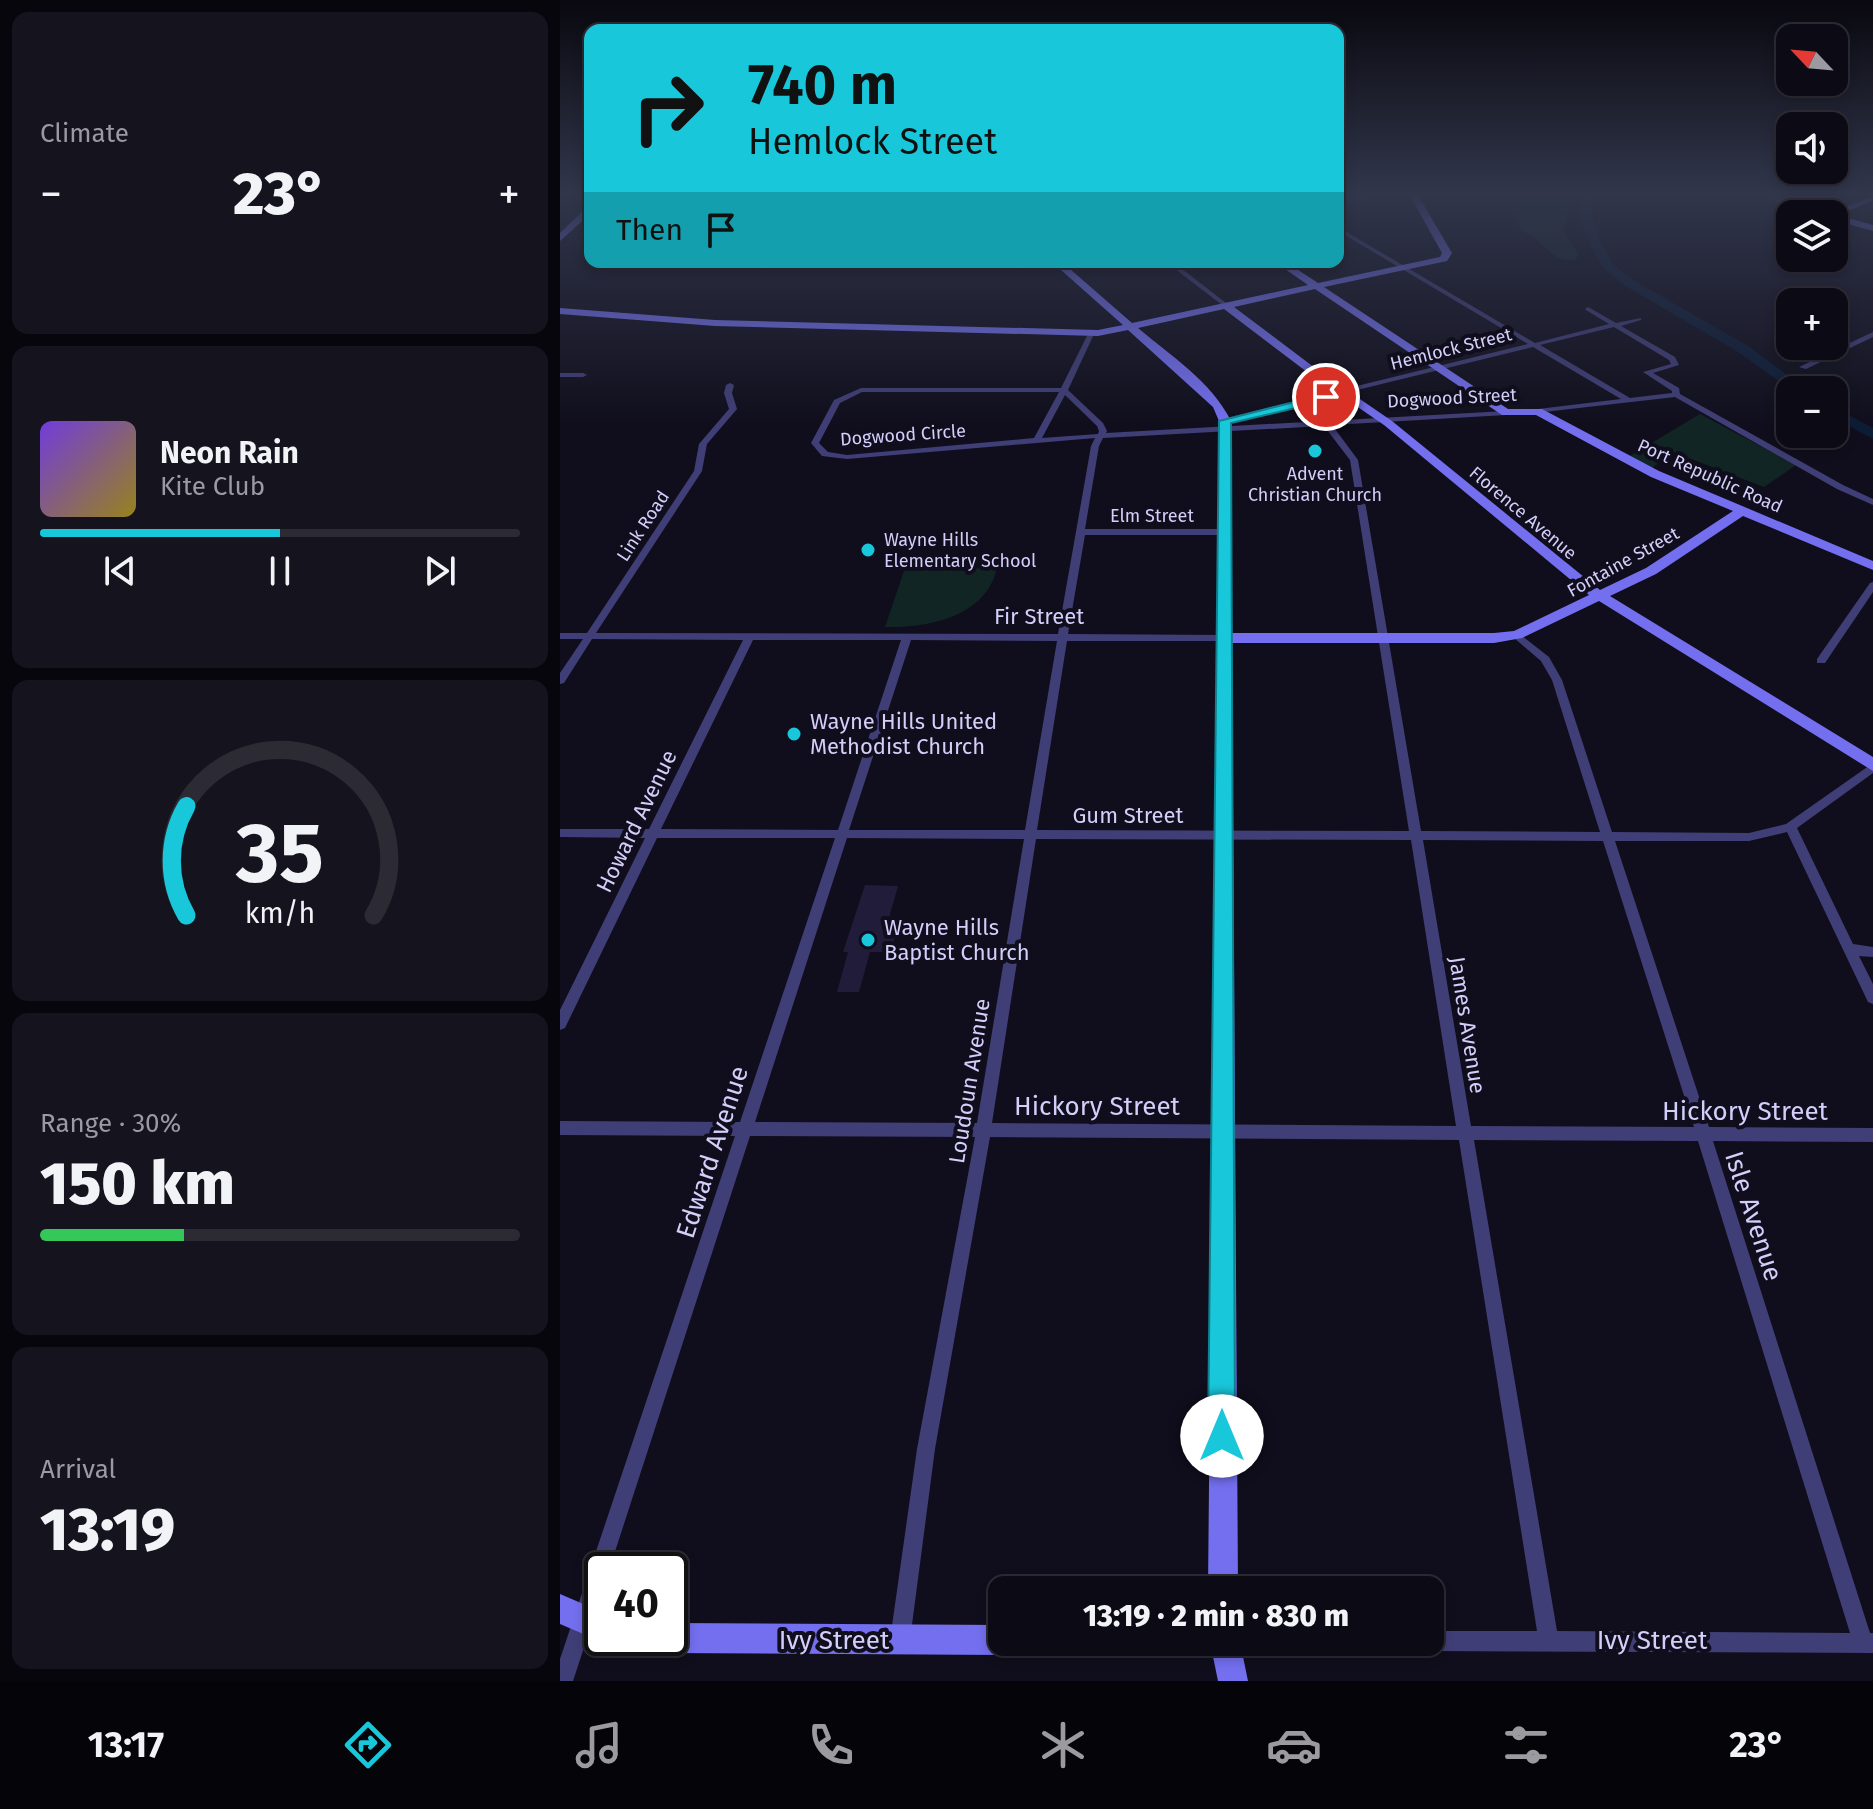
<!DOCTYPE html>
<html lang="en">
<head>
<meta charset="utf-8">
<style>
	:root { --surface:#0c0a15; --page:#15131e; --text:#f1f3f6; --muted:#9a9aa0; --line:#2c2b34; --accent:#19c7db }
	body { margin:0; font-family:"Fira Sans",sans-serif; background:var(--page); color:var(--text); height:100vh; display:flex; flex-direction:column; font-size:30px; white-space:nowrap }
	* { box-sizing:border-box; margin:0 }
	p { font-size:26px; color:var(--muted) }
	.icon { flex:none; width:44px; height:44px; fill:none; stroke:currentColor; stroke-width:2; stroke-linecap:round; stroke-linejoin:round }
	.map { position:relative; flex:1; overflow:hidden }
	.drawer { display:flex; flex-direction:column; gap:12px; padding:12px; background:#07060c; width:560px }
	.drawer>* { flex:none }
	.banner { position:absolute; left:24px; top:24px; width:760px; height:244px; border-radius:16px; box-shadow:0 4px 12px #0003,0 0 0 2px var(--line); background:#19c7db; color:#111; overflow:hidden }
	.needle { width:52px; rotate:296deg }
	.fabs { position:absolute; left:1216px; top:24px; display:grid; gap:16px }
	.fabs a { display:grid; place-items:center; width:72px; height:72px; border-radius:16px; background:var(--surface); box-shadow:0 4px 12px #0003,0 0 0 2px var(--line); font-size:40px }
	.speed { position:absolute; left:24px; top:1552px; display:flex; gap:16px; font-size:40px; font-weight:700; text-align:center }
	.speed>* { display:grid; place-content:center; width:104px; height:104px; border-radius:50%; background:var(--surface); box-shadow:0 4px 12px #0003,0 0 0 2px var(--line); line-height:1 }
	.speed .limit { border:4px solid #111; border-radius:12px; background:#fff; color:#111 }
	.pin { position:absolute; display:grid; place-items:center; width:68px; height:68px; color:#fff; margin:-34px; border:4px solid #fff; border-radius:50%; box-shadow:0 2px 8px #0007 }
	.me { position:absolute; width:88px; margin:-44px; rotate:0deg; stroke-linejoin:round; filter:drop-shadow(0 0 6px #0008) }
	.turn { display:flex; align-items:center; gap:28px; height:168px; padding:0 32px; font-size:36px }
	.turn .icon { width:104px; height:104px; stroke-width:2.5 }
	.turn b { display:block; font-size:56px; line-height:68px }
	.then { display:flex; align-items:center; height:76px; padding:0 32px; background:#0003; gap:16px; font-size:30px }
	.big { font-size:60px; font-weight:800; line-height:1.1 }
	.drawer .tile { flex:1; display:flex; flex-direction:column; justify-content:center; gap:12px; min-width:0; padding:0 28px; border-radius:16px; background:var(--page) }
	.drawer .dial { align-items:center; gap:0 }
	.dial svg { height:208px; overflow:visible; fill:none; stroke:var(--line); stroke-width:7; stroke-linecap:round; text-anchor:middle }
	.dial text { fill:var(--text); stroke:none }
	.song { display:flex; align-items:center; gap:24px }
	.cover { width:96px; height:96px; border-radius:12px; background:linear-gradient(135deg,hsl(260 70% 55%),hsl(50 70% 35%)) }
	.played { height:8px; border-radius:4px; background:linear-gradient(90deg,var(--accent) 50%,var(--line) 50%) }
	.keys { display:flex; justify-content:space-around; direction:ltr }
	.heat { display:flex; justify-content:space-between; align-items:center; font-size:44px; direction:ltr }
	.charge { height:12px; border-radius:6px; background:linear-gradient(90deg,#34c759 30%,var(--line) 0) }
	.trip { position:absolute; left:428px; top:1576px; width:456px; height:80px; border-radius:16px; background:var(--surface); box-shadow:0 4px 12px #0003,0 0 0 2px var(--line); font-weight:800; line-height:80px; text-align:center }
	.tab-bar { display:flex; height:128px; justify-content:space-around; align-items:center; background:#050408; color:var(--muted) }
	.tab-bar .icon { width:56px; height:56px }
	.tab-bar .active { color:var(--accent) }
	.tab-bar b { font-size:36px; color:var(--text) }
	main { display:flex; flex:1; min-height:0 }
	.map>svg:first-child { display:block }
	.green { fill:#112524 }
	.lines { fill:none; stroke-linecap:round; stroke-linejoin:round }
	.river { fill:#0d1c35; fill-rule:evenodd }
	.building { fill:#221c3b }
	.street { fill:#403e76; fill-rule:evenodd }
	.secondary { fill:#736fef; fill-rule:evenodd }
	.route { fill:#19c7db; stroke:#10818e; stroke-width:2 }
	.poi-dot { fill:#19c7db; stroke:#100e1c; stroke-width:3 }
	.labels { text-anchor:middle; stroke-width:8; stroke-linejoin:round; paint-order:stroke }
	.far-street-label { font-size:18px; fill:#d3cefa; stroke:#100e1c }
	.far-poi-label { font-size:18px; fill:#d3cefa; stroke:#100e1c }
	.street-label { font-size:22px; fill:#d3cefa; stroke:#100e1c }
	.poi-label { font-size:22px; fill:#d3cefa; stroke:#100e1c; text-anchor:start }
	.near-street-label { font-size:26px; fill:#d3cefa; stroke:#100e1c }
</style>
</head>
<body>
<main>
<section class="drawer">
<div class="tile"><p>Climate</p>
<div class="heat"><a>−</a><b class="big">23°</b><a>+</a></div>
</div>
<div class="tile">
<div class="song"><i class="cover"></i><div><b>Neon Rain</b><p>Kite Club</p></div></div>
<div class="played"></div>
<div class="keys"><svg class="icon" aria-label="previous" viewBox="0 0 24 24"><path d="M18 5L8 12l10 7zM5 5v14"/></svg><svg class="icon" aria-label="pause" viewBox="0 0 24 24"><path d="M8 5v14M16 5v14"/></svg><svg class="icon" aria-label="next" viewBox="0 0 24 24"><path d="M6 5l10 7-10 7zM19 5v14"/></svg></div>
</div>
<div class="tile dial"><svg viewBox="0 0 100 80">
<path d="M14 69A42 42 0 1 1 86 69"/>
<path d="M14 69A42 42 0 0 1 14 27" stroke="#19c7db"/>
<text x="50" y="56" font-size="32" font-weight="700">35</text>
<text x="50" y="72" font-size="11">km/h</text>
</svg></div>
<div class="tile"><p>Range · 30%</p><b class="big">150 km</b><div class="charge"></div></div>
<div class="tile"><p>Arrival</p><b class="big">13:19</b></div>
</section>
<div class="map">
<svg width="1313" height="1681" viewBox="0 0 1313 1681">
	<rect width="100%" height="100%" fill="#100e1c"/>
	<path class="green" d="M932,192H1012L1003,230L1018,254L1016,260C986,262 985,238 961,231L958,220L947,209L948,205Z
		M1140,414L1236,465L1204,487L1113,452L1092,468L1068,457Z
		M345,568H437C426,617 368,628 325,627Z"/>
	<g class="lines">
		<path class="river" d="M1026,192H1036L1031,214L1042,245L1054,265L1075,281L1188,346L1248,390H1231L1178,352L1067,287L1045,270L1030,245L1019,214Z
			M1274,407L1313,428V439L1274,418Z"/>
	</g>
	<path class="building" d="M305,885L338,886L326,928H337L331,952H310L299,992H277L288,952H283Z"/>
	<g class="lines">
		<path class="street" d="M829,192H839L778,204V200Z
			M1188,192H1196L1268,214H1259Z
			M1300,192L1313,193V197L1301,193Z
			M778,227L975,343L1049,324L1026,310L1025,309L1028,307L1056,323L1081,318V320L1061,326L1115,357L1119,365L1093,373L1119,388L1120,394L1283,485L1313,499V505L1277,489L1115,397L975,413V409H978L1061,399L973,347L662,423V419L968,344L778,231ZM1054,327L1109,360L1111,364L1083,372L1112,391V393L1070,398L980,345Z
			M606,262H613L670,306V308H666Z
			M531,332L534,334L508,390L543,423L547,431L546,433L946,411L950,413L946,415L772,425L798,460L861,831L1040,832L992,680L981,661L953,637V633L957,632L989,657L1002,680L1052,832L1189,833L1226,824L1313,763V773L1237,828L1293,944L1313,947V957L1299,956L1313,984V1004L1308,1002L1227,832L1189,841H1055L1149,1127L1313,1128V1142L1153,1141L1310,1633H1313V1653L870,1651L863,1648L860,1642H870V1631H977L899,1140L430,1137L375,1449L350,1640L347,1647L340,1650L333,1647L330,1640L357,1449L415,1137L190,1136L49,1570H42V1593L13,1681H0V1659L175,1136L0,1135V1121L180,1122L275,838H97L5,1028L0,1030V1010L85,838L0,837V829H89L183,640L32,639L4,683L0,684V673L23,639H0V633H27L134,471L139,444L169,409L164,393L166,385L170,383L174,385L172,393L177,409L147,444L142,471L36,633L498,634L531,446L535,438L287,459L262,456L251,443L274,400L301,388H501L528,334ZM302,392H499L474,438L287,455L268,452L259,443L280,403ZM505,395L537,426L539,431L538,434L482,438ZM764,426L790,460L849,831L477,830L507,641H663L668,638L663,635L508,634L525,535H663L667,532L663,529H525L539,446L543,438ZM193,640H341L278,830L101,829ZM351,640L497,641L465,830H289ZM287,838L464,839L417,1123L195,1122ZM476,839L851,840L896,1126L432,1123ZM863,840L1043,841L1134,1127L911,1126ZM914,1140L1138,1141L1290,1633L997,1631Z
			M1313,332V337L1246,369L1239,367Z
			M0,373H23L27,375L23,377H0Z
			M1313,582V592L1265,663H1257V659L1310,583Z"/>
		<path class="secondary" d="M848,192H856L892,253L887,261L764,287L948,409H982L1099,471L1313,561V570L1183,516L1096,574L1050,596L1313,757V771L1039,601L962,638L934,643H672L678,1590H648L659,421L653,407L568,330L538,336L155,326L0,314V308L155,320L538,330L563,325L492,262H502L572,323L748,285L715,262H726L758,283L880,257L882,253ZM755,289L942,415H976L1091,477L1173,511L1086,568L1040,590L832,421L759,371L674,307ZM664,309L751,375L824,425L1029,595L954,631L934,633H672L671,421C652,382 610,355 578,328Z
			M1313,196V201L1277,215L1313,225V231L1274,220V214H1268Z
			M27,207H30V214L0,241V233Z
			M0,1594L42,1612V1638H52L42,1642L0,1624Z
			M110,1623L442,1625V1642H456L453,1651L442,1655L105,1653L94,1649L90,1638H110Z
			M650,1642H680L688,1681H658Z"/>
	</g>
	<linearGradient id="sky" x2="0" y2="1"><stop stop-color="#09080f"/><stop offset="0.45" stop-color="#31364b"/><stop offset="1" stop-color="#31364b" stop-opacity="0"/></linearGradient>
	<rect width="1313" height="427" fill="url(#sky)"/>
	<path class="route" d="M766,394L771,397L770,400L671,423L675,1436L671,1446L662,1450L652,1446L648,1436L659,421Z"/>
	<g class="poi-dot">
		<circle cx="755" cy="451" r="8"/>
		<circle cx="308" cy="550" r="8"/>
		<circle cx="234" cy="734" r="8"/>
		<circle cx="308" cy="940" r="8"/>
	</g>
	<g class="labels">
		<g class="far-street-label">
			<text transform="translate(891 349) rotate(-14)" y="6">Hemlock Street</text>
			<text transform="translate(892 398) rotate(-3)" y="6">Dogwood Street</text>
			<text transform="translate(343 435) rotate(-4)" y="6">Dogwood Circle</text>
			<text transform="translate(1150 476) rotate(24)" y="6">Port Republic Road</text>
			<text transform="translate(963 513) rotate(40)" y="6">Florence Avenue</text>
			<text x="592" y="522">Elm Street</text>
			<text transform="translate(83 526) rotate(-57)" y="6">Link Road</text>
			<text transform="translate(1063 562) rotate(-29)" y="6">Fontaine Street</text>
		</g>
		<g class="far-poi-label">
			<text x="755" y="480">Advent<tspan x="755" dy="21">Christian Church</tspan></text>
			<text x="324" y="546" text-anchor="start">Wayne Hills<tspan x="324" dy="21">Elementary School</tspan></text>
		</g>
		<g class="street-label">
			<text x="479" y="624">Fir Street</text>
			<text x="568" y="823">Gum Street</text>
			<text transform="translate(76 821) rotate(-64)" y="8">Howard Avenue</text>
			<text transform="translate(908 1025) rotate(81)" y="8">James Avenue</text>
			<text transform="translate(409 1081) rotate(-81)" y="8">Loudoun Avenue</text>
		</g>
		<g class="poi-label">
			<text x="250" y="729">Wayne Hills United<tspan x="250" dy="25">Methodist Church</tspan></text>
			<text x="324" y="935">Wayne Hills<tspan x="324" dy="25">Baptist Church</tspan></text>
		</g>
		<g class="near-street-label">
			<text x="537" y="1115">Hickory Street</text>
			<text x="1185" y="1120">Hickory Street</text>
			<text transform="translate(152 1152) rotate(-72)" y="9">Edward Avenue</text>
			<text transform="translate(1194 1216) rotate(72)" y="9">Isle Avenue</text>
			<text x="274" y="1649">Ivy Street</text>
			<text x="1092" y="1649">Ivy Street</text>
		</g>
	</g>
</svg>
<div class="fabs">
<a><svg class="needle" viewBox="-14 -14 28 28"><path d="M0-13l5 13h-10z" fill="#e53935"/><path d="M0 13l5-13h-10z" fill="#9a9aa0"/></svg></a>
<a><svg class="icon" aria-label="sound" viewBox="0 0 24 24"><path d="M4 9h4l5-4v14l-5-4H4zM17 9q2 3 0 6"/></svg></a>
<a><svg class="icon" aria-label="layers" viewBox="0 0 24 24"><path d="M12 4l9 5-9 5-9-5zM3 14l9 5 9-5"/></svg></a>
<a>+</a>
<a>−</a>
</div>
<div class="speed"><div class="limit">40</div></div>
<div class="pin" style="left:766px;top:397px;background:#d93025"><svg class="icon" aria-label="arrive" viewBox="0 0 24 24"><path d="M6 21V4h12l-3 4 3 4H6"/></svg></div>
<svg class="me" style="left:662px;top:1436px" viewBox="-20 -20 40 40"><circle r="19" fill="#fff"/><path d="M0-13L10 11 0 6-10 11z" fill="#19c7db"/></svg>
<div class="trip">13:19 · 2 min · 830 m</div>
<div class="banner">
<div class="turn"><svg class="icon" aria-label="right" viewBox="0 0 24 24"><path d="M7 20v-9h11M14 6l5 5-5 5"/></svg><div><b>740 m</b>Hemlock Street</div></div>
<div class="then">Then<svg class="icon" aria-label="arrive" viewBox="0 0 24 24"><path d="M6 21V4h12l-3 4 3 4H6"/></svg></div>
</div>
</div>
</main>
<nav class="tab-bar">
<b>13:17</b>
<svg class="icon active" aria-label="directions" viewBox="0 0 24 24"><path d="M12 3l9 9-9 9-9-9zM9 14v-3h6M13 9l2 2-2 2"/></svg>
<svg class="icon" aria-label="music" viewBox="0 0 24 24"><path d="M9 18V5l10-2v13"/><circle cx="6" cy="18" r="3"/><circle cx="16" cy="16" r="3"/></svg>
<svg class="icon" aria-label="phone" viewBox="0 0 24 24"><path d="M5 4h4l2 5-3 2q2 4 5 5l2-3 5 2v4C11 20 4 13 5 4z"/></svg>
<svg class="icon" aria-label="climate" viewBox="0 0 24 24"><path d="M12 3v18M4 7l16 10M4 17L20 7"/></svg>
<svg class="icon" aria-label="car" viewBox="0 0 24 24"><path d="M5 17H2v-5l4-1 3-4h7l3 4 3 1v5h-3M9 17h6M6 11h13"/><circle cx="7" cy="17" r="2"/><circle cx="17" cy="17" r="2"/></svg>
<svg class="icon" aria-label="filters" viewBox="0 0 24 24"><path d="M4 7h16M4 17h16"/><circle cx="9" cy="7" r="2"/><circle cx="15" cy="17" r="2"/></svg>
<b>23°</b>
</nav>
</body>
</html>
